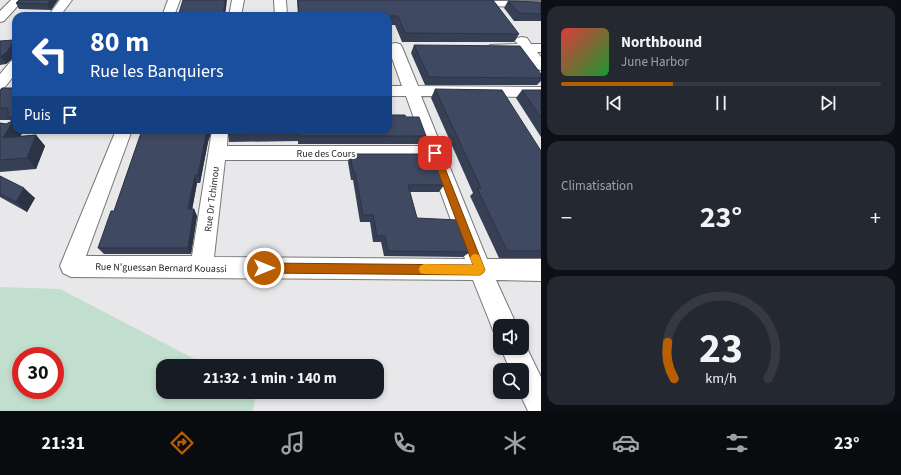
<!DOCTYPE html>
<html lang="fr">
<head>
<meta charset="utf-8">
<style>
	:root { --surface:#171b24; --page:#242831; --text:#f1f3f6; --muted:#9ea1a6; --line:#363941; --accent:#b95e00 }
	body { margin:0; font-family:"Source Sans 3",sans-serif; background:var(--page); color:var(--text); height:100vh; display:flex; flex-direction:column; font-size:15px; white-space:nowrap }
	* { box-sizing:border-box; margin:0 }
	p { font-size:13px; color:var(--muted) }
	.icon { flex:none; width:22px; height:22px; fill:none; stroke:currentColor; stroke-width:2; stroke-linecap:round; stroke-linejoin:round }
	.map { position:relative; flex:1; overflow:hidden }
	.drawer { display:flex; flex-direction:column; gap:6px; padding:6px; background:#0d0f14; width:360px }
	.drawer>* { flex:none }
	.top-card { position:absolute; left:12px; top:12px; width:380px; height:122px; border-radius:12px; box-shadow:0 2px 6px #0003; background:#1a4fa0; color:#fff; overflow:hidden }
	.tools { position:absolute; left:493px; top:319px; display:grid; gap:8px }
	.tools a { display:grid; place-items:center; width:36px; height:36px; border-radius:8px; background:var(--surface); box-shadow:0 2px 6px #0003; font-size:20px }
	.speed { position:absolute; left:12px; top:347px; display:flex; gap:8px; font-size:20px; font-weight:700; text-align:center }
	.speed>* { display:grid; place-content:center; width:52px; height:52px; border-radius:50%; background:var(--surface); box-shadow:0 2px 6px #0003; line-height:1 }
	.speed .limit { border:6px solid #d22; background:#fff; color:#111 }
	.pin { position:absolute; display:grid; place-items:center; width:34px; height:34px; color:#fff; margin:-17px; border-radius:8px; box-shadow:0 2px 6px #0006 }
	.me { position:absolute; width:44px; margin:-22px; rotate:90deg; stroke-linejoin:round; filter:drop-shadow(0 0 3px #0008) }
	.turn { display:flex; align-items:center; gap:14px; height:84px; padding:0 12px; font-size:18px }
	.turn .icon { width:52px; height:52px; stroke-width:2.5 }
	.turn b { display:block; font-size:28px; line-height:34px }
	.then { display:flex; align-items:center; height:38px; padding:0 12px; background:#0003; gap:8px; font-size:15px }
	.big { font-size:30px; font-weight:700; line-height:1.1 }
	.drawer .card { flex:1; display:flex; flex-direction:column; justify-content:center; gap:6px; min-width:0; padding:0 14px; border-radius:12px; background:var(--page) }
	.drawer .dial { align-items:center; gap:0 }
	.dial svg { height:104px; overflow:visible; fill:none; stroke:var(--line); stroke-width:7; stroke-linecap:round; text-anchor:middle }
	.dial text { fill:var(--text); stroke:none }
	.song { display:flex; align-items:center; gap:12px }
	.cover { width:48px; height:48px; border-radius:6px; background:linear-gradient(135deg,hsl(0 70% 55%),hsl(130 70% 35%)) }
	.played { height:4px; border-radius:2px; background:linear-gradient(90deg,var(--accent) 35%,var(--line) 35%) }
	.keys { display:flex; justify-content:space-around; direction:ltr }
	.heat { display:flex; justify-content:space-between; align-items:center; font-size:22px; direction:ltr }
	.trip { position:absolute; left:156px; top:359px; width:228px; height:40px; border-radius:12px; background:var(--surface); box-shadow:0 2px 6px #0003; font-weight:700; line-height:40px; text-align:center }
	.dock { display:flex; height:64px; justify-content:space-around; align-items:center; background:#090b0e; color:var(--muted) }
	.dock .icon { width:28px; height:28px }
	.dock .on { color:var(--accent) }
	.dock b { font-size:18px; color:var(--text) }
	main { display:flex; flex:1; min-height:0 }
	.map>svg:first-child { display:block }
	.green { fill:#c2dece; fill-rule:evenodd }
	.lines { fill:none; stroke-linecap:round; stroke-linejoin:round }
	.minor-casing { stroke:#777779; stroke-width:2 }
	.minor { fill:#fff; fill-rule:evenodd }
	.wall { fill:#363f54 }
	.shaded-wall { fill:#2c3345 }
	.building { fill:#3f4962; stroke:#2c3345 }
	.route { fill:#b95e00; stroke:#783d00 }
	.slow { fill:#f59e0b }
	.labels { text-anchor:middle; stroke-width:4; stroke-linejoin:round; paint-order:stroke }
	.street-label { font-size:10px; fill:#232323; stroke:#fff }
</style>
</head>
<body>
<main>
<div class="map">
<svg width="541" height="411" viewBox="0 0 541 411">
	<rect width="100%" height="100%" fill="#e8e8ea"/>
	<path class="green" d="M0,287L60,289L208,366H163V392H256L253,411H0ZM21,356H55V390H21Z"/>
	<g class="lines">
		<defs>
			<path id="minor" d="M11,0H23L4,21L0,22V11Z
				M60,0H72L60,16H48Z
				M168,0H180L174,16H162Z
				M232,0H244L241,16H229Z
				M274,0H286L287,16H275Z
				M468,1H541V7L464,6L462,4L464,2Z
				M522,37L527,38L531,44H541V52H537L541,57V70L536,69L523,52L490,51L488,48L490,45L518,44L515,41L517,38Z
				M395,43L400,44L402,47L418,86L541,87V97L421,96L487,259H541V281L496,280L517,326H500V337L495,335L473,280L71,277L63,273L60,266L116,130H132L86,256H192L212,130H228L227,146H424L406,96H388V86H402L388,47L390,44ZM225,160H429L465,259L214,257Z
				M16,60V73L5,87L0,89V74L11,61Z
				M522,338L541,377V411H528L519,392H522V370H510L501,348H522Z"/>
		</defs>
		<use href="#minor" class="minor-casing"/>
		<use href="#minor" class="minor"/>
	</g>
	<path class="wall" d="M19,0H58L51,10L19,9L16,3Z
		M297,0H450L519,34L514,42H402L395,25H388V16H298Z
		M508,1L541,2V21H514L504,8Z
		M14,40L16,43V52L12,59L6,64L0,65V41Z
		M414,45L541,74V81L537,85H425L411,53Z
		M16,88V130L23,132L20,136L36,135L45,146L36,169L0,172V123L6,124L11,121L10,120H0V91Z
		M435,89L541,151V258H499L470,196L473,193L431,98Z
		M522,90H541V137L516,98Z
		M389,115L406,117L426,136L422,144H298V141L229,142L228,134Z
		M142,130H212L208,142L200,183H197L192,209H194L197,216L191,254H104L98,248L114,211Z
		M350,154L444,185L439,192H410L417,218L470,252L463,257L384,256L381,242H373L370,222H360L353,180H351L348,162Z
		M0,176L35,198L27,212L0,197Z"/>
	<path class="shaded-wall" d="M51,0H58L51,10L47,4Z
		M225,0H227L225,16H223Z
		M14,40L16,43V52L12,59L6,64L1,57Z
		M13,121L16,124V130H21L23,132L13,149L3,138Z
		M207,130H212L208,142L200,183L198,175Z
		M36,135L45,146L36,169L27,158Z
		M195,175L197,183L191,216L188,209Z
		M24,188L35,198L27,212L16,202Z
		M194,209L197,216L191,254L188,248Z"/>
	<path class="building" d="M19,0H51L47,4L16,3Z
		M183,0H225L223,16H178Z
		M298,0H493L519,34L405,33L398,16H299Z
		M508,1L541,2V14L519,13Z
		M14,40L7,52L0,57V41Z
		M414,45L520,46L541,74V78L429,77Z
		M2,88H16V116L15,118L8,117V110L7,108H0V91Z
		M435,89L502,90L541,151V251H507L477,188H481Z
		M522,90H541V118Z
		M388,112L389,115H405L406,117H419L426,136H299V133L228,134V130H388Z
		M13,121L3,138L36,135L27,158L0,160V123L6,124Z
		M142,130H207L198,175H195L188,209H194L188,248H98L111,211H114Z
		M350,154H432L444,185H408L417,218L458,220L470,252L388,251L385,236H377L373,215H363L355,172H353Z
		M0,176L24,188L16,202L0,194Z"/>
	<path class="route" d="M435,150L439,153L485,270L483,273L480,275L264,273L260,271L259,268L260,264L264,263L473,265L431,153Z"/>
	<path class="slow" d="M475,254L479,255L485,270L483,273L480,275L424,274L420,273L419,269L420,266L424,264L473,265L470,258L472,255Z"/>
	<g class="labels">
		<g class="street-label">
			<text x="326" y="157">Rue des Cours</text>
			<text transform="translate(211 199) rotate(-83)" y="4">Rue Dr Tchimou</text>
			<text transform="translate(161 267) rotate(1)" y="4">Rue N'guessan Bernard Kouassi</text>
		</g>
	</g>
</svg>
<div class="tools">
<a><svg class="icon" aria-label="sound" viewBox="0 0 24 24"><path d="M4 9h4l5-4v14l-5-4H4zM17 9q2 3 0 6"/></svg></a>
<a><svg class="icon" aria-label="search" viewBox="0 0 24 24"><circle cx="10" cy="10" r="6"/><path d="M15 15l6 6"/></svg></a>
</div>
<div class="speed"><div class="limit">30</div></div>
<div class="pin" style="left:435px;top:153px;background:#d93025"><svg class="icon" aria-label="arrive" viewBox="0 0 24 24"><path d="M6 21V4h12l-3 4 3 4H6"/></svg></div>
<svg class="me" style="left:264px;top:268px" viewBox="-20 -20 40 40"><circle r="17" fill="#b95e00" stroke="#fff" stroke-width="3"/><path d="M0-11L8 9 0 5-8 9z" fill="#fff"/></svg>
<div class="trip">21:32 · 1 min · 140 m</div>
<div class="top-card">
<div class="turn"><svg class="icon" aria-label="left" viewBox="0 0 24 24"><path d="M17 20v-9H6M10 6l-5 5 5 5"/></svg><div><b>80 m</b>Rue les Banquiers</div></div>
<div class="then">Puis<svg class="icon" aria-label="arrive" viewBox="0 0 24 24"><path d="M6 21V4h12l-3 4 3 4H6"/></svg></div>
</div>
</div>
<section class="drawer">
<div class="card">
<div class="song"><i class="cover"></i><div><b>Northbound</b><p>June Harbor</p></div></div>
<div class="played"></div>
<div class="keys"><svg class="icon" aria-label="previous" viewBox="0 0 24 24"><path d="M18 5L8 12l10 7zM5 5v14"/></svg><svg class="icon" aria-label="pause" viewBox="0 0 24 24"><path d="M8 5v14M16 5v14"/></svg><svg class="icon" aria-label="next" viewBox="0 0 24 24"><path d="M6 5l10 7-10 7zM19 5v14"/></svg></div>
</div>
<div class="card"><p>Climatisation</p>
<div class="heat"><a>−</a><b class="big">23°</b><a>+</a></div>
</div>
<div class="card dial"><svg viewBox="0 0 100 80">
<path d="M14 69A42 42 0 1 1 86 69"/>
<path d="M14 69A42 42 0 0 1 9 41" stroke="#b95e00"/>
<text x="50" y="56" font-size="32" font-weight="700">23</text>
<text x="50" y="72" font-size="11">km/h</text>
</svg></div>
</section>
</main>
<nav class="dock">
<b>21:31</b>
<svg class="icon on" aria-label="directions" viewBox="0 0 24 24"><path d="M12 3l9 9-9 9-9-9zM9 14v-3h6M13 9l2 2-2 2"/></svg>
<svg class="icon" aria-label="music" viewBox="0 0 24 24"><path d="M9 18V5l10-2v13"/><circle cx="6" cy="18" r="3"/><circle cx="16" cy="16" r="3"/></svg>
<svg class="icon" aria-label="phone" viewBox="0 0 24 24"><path d="M5 4h4l2 5-3 2q2 4 5 5l2-3 5 2v4C11 20 4 13 5 4z"/></svg>
<svg class="icon" aria-label="climate" viewBox="0 0 24 24"><path d="M12 3v18M4 7l16 10M4 17L20 7"/></svg>
<svg class="icon" aria-label="car" viewBox="0 0 24 24"><path d="M5 17H2v-5l4-1 3-4h7l3 4 3 1v5h-3M9 17h6M6 11h13"/><circle cx="7" cy="17" r="2"/><circle cx="17" cy="17" r="2"/></svg>
<svg class="icon" aria-label="filters" viewBox="0 0 24 24"><path d="M4 7h16M4 17h16"/><circle cx="9" cy="7" r="2"/><circle cx="15" cy="17" r="2"/></svg>
<b>23°</b>
</nav>
</body>
</html>
